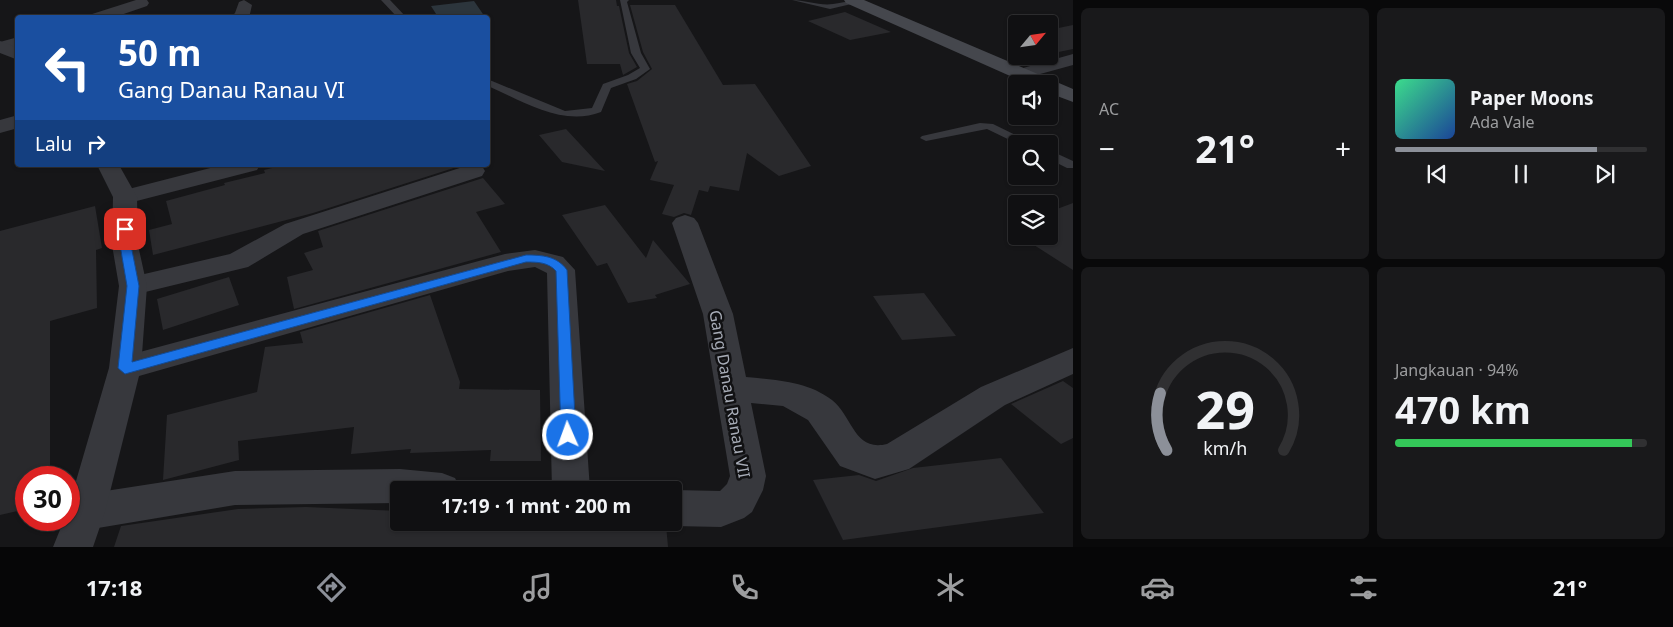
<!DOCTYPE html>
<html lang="id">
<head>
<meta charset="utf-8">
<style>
	:root { --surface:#101012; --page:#19191b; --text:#f1f3f6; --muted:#9c9d9f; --line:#303032; --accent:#8c9099 }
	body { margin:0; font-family:"Noto Sans",sans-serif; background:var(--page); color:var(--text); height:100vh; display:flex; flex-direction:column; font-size:19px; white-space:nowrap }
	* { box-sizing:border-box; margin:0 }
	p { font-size:16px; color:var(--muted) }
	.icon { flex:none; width:28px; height:28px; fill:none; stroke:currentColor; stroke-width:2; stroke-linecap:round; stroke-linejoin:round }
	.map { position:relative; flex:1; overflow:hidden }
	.panel { display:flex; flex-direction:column; gap:8px; padding:8px; background:#09090a; width:600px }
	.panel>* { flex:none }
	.hud { position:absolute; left:15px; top:15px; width:475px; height:152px; border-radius:5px; box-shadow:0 1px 4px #0004,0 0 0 1px var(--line); background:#1a4fa0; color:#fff; overflow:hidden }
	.needle { width:32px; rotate:61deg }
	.controls { position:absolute; left:1008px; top:15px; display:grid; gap:10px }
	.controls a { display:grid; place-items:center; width:50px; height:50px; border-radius:5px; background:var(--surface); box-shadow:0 1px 4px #0004,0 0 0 1px var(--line); font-size:25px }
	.speed { position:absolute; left:15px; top:466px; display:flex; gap:10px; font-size:25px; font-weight:700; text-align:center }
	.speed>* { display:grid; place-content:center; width:65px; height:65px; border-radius:50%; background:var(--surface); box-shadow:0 1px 4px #0004,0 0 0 1px var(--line); line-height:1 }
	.speed .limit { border:8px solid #d22; background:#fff; color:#111 }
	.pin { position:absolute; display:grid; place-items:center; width:42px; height:42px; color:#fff; margin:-21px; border-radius:10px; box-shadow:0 2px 8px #0006 }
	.me { position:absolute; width:55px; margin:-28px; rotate:358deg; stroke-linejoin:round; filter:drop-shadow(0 0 4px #0008) }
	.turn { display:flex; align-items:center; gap:18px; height:105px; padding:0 20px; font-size:22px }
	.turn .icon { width:65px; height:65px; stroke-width:2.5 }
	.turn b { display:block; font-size:35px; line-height:42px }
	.then { display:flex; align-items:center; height:48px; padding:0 20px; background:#0003; gap:10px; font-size:19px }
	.big { font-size:38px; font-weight:700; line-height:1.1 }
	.panel .tile { flex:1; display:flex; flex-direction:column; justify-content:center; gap:8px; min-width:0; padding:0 18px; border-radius:8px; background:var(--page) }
	.panel .dial { align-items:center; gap:0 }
	.dial svg { height:130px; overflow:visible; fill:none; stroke:var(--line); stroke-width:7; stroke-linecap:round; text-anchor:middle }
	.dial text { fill:var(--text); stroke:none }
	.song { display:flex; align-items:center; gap:15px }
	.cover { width:60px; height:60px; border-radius:8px; background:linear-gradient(135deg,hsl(150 70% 55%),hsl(220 70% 35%)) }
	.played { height:5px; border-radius:2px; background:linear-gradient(90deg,var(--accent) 80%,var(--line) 80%) }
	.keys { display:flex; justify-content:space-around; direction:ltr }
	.heat { display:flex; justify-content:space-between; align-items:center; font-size:28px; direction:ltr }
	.charge { height:8px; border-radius:4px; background:linear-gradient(90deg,#34c759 94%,var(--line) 0) }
	.panel .tiles { flex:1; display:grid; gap:8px; grid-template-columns:repeat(2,1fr) }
	.trip { position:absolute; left:390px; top:481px; width:292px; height:50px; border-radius:5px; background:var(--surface); box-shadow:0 1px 4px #0004,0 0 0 1px var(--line); font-weight:700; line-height:50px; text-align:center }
	.dock { display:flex; height:80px; justify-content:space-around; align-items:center; background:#060607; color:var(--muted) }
	.dock .icon { width:35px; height:35px }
	.dock .current { color:var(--accent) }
	.dock b { font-size:22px; color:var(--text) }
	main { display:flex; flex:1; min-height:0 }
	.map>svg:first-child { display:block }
	.water { fill:#2c353c }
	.building { fill:#29292c }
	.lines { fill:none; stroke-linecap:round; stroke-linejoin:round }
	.service { fill:#37383d; fill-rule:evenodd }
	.minor { fill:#37383d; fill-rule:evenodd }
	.tertiary { fill:#37383d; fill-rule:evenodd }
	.secondary { fill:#45474d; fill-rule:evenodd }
	.route { fill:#1a73e8; stroke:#114b97 }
	.labels { text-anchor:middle; stroke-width:5; stroke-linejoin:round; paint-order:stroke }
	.street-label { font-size:16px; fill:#a8adb8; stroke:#111113 }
</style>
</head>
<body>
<main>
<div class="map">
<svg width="1073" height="547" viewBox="0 0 1073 547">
	<rect width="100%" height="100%" fill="#161618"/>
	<path class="water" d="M474,1L485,17H438L431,6Z"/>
	<path class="building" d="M578,0H616L617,6H619L629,53L637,67L623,75L620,64H587Z
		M630,5H675L723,85L755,84L811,166L779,176L747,153L739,191L710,186L708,192L699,190L691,215L684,213L674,217L662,214L674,185L650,180L658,161L655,162L627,84L637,81L652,69L643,52Z
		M845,12L891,32L850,40L808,21Z
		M1073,25V49L1049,54V30Z
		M566,129L605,171L562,162L539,135Z
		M284,165H463L313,213L153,255L149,230L172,224L166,201L225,185L224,183L265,173L264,170Z
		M483,178L505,204L476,212L501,252L294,309L287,277L313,270L304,253L323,247L318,231Z
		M1073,203V270L1020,236H1049V212Z
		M605,205L646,258L653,240L690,284L655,295L657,298L628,303L607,263L597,266L562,215Z
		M95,206L102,248L96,250L97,308L50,321V478H26V509L0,515V231Z
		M229,277L239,305L163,330L157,299Z
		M924,293L956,336L902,340L873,296Z
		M430,295L460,382L459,389L540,390L541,461H490L491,450L410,453L411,449L351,454L354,427L238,441L239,460L163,480L167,415L257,392L265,347L303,343L300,332Z
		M1063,381L1073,388V438L1061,444L1011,404Z
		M1001,458L1044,513L843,540L813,480L859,475L876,481L913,468Z
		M306,507L399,511V522H592L666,525L668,547H114L121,526L238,509Z"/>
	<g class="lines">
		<path class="service" d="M381,0H390L407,18H398Z
			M620,0H629L627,2L641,53L650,69L636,79L611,88L601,112C562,127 523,101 488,86V80L492,81L565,111L592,108L603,84L628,75L640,68L631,53Z
			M792,0C805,0 820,6 833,4C841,3 853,0 860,2L830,9Z
			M980,123L993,124L1034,144H1018L987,129L926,141L920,138L922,136Z
			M1049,150L1073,161V168H1067L1049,159Z"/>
		<path class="minor" d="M136,0H147L149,3L147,6L112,18H88L89,15Z
			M244,0L252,5L249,18H230L235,13L239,2Z
			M18,37V48L0,52V42Z
			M1073,54V65L1022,79L1016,78L1013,74L1016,70Z
			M18,115V128L0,133V120Z
			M222,165H260L257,170L125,204L117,202L113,197L117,192Z
			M477,165L482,166L485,171L482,176L303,234L248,267L133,295L123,293L119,286L123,279L230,254L285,224L466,166Z
			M685,215L694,218L698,223L733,314L746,377C775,380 807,381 832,400C853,417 854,452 887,444L981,387L1073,348V374L1005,405L909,469L875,479L840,466L808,420L783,406L751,403L766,476L763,490L752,512L744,518L721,527L674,526L666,522H674V490L720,491L727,484L730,476L703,314L672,223L676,218Z
			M535,250L563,257L575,270L590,490H552L547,273L535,267L508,271L125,380L114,377L109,368L114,359L125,356L505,254Z
			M400,469L442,473L455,478L461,490H399V503L235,505L86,530L72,525C68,515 68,509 72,499L86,494L235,471Z"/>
		<path class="tertiary" d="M0,41L18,48V60L0,53Z
			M97,165H119L137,197L138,245L147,286L141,368L105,512L93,547H53L64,520H69V505L109,368L119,286L112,245L113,197Z"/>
		<path class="secondary" d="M844,0H864L1073,89V102L1049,93V84H1028L846,3Z"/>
	</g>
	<path class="route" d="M125,225L131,229V245L139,286L132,362L526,255C542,255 557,256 567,270L576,435L574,439L568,441L563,439L561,435L556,271C548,262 537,262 526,262L125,374L118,368L127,286L120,245V229Z"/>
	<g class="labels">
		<g class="street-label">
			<text transform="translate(730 394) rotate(80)" y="6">Gang Danau Ranau VII</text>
		</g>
	</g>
</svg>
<div class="controls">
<a><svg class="needle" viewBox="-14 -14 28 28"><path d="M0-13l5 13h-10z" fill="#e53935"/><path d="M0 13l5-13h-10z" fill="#9c9d9f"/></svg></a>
<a><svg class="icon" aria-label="sound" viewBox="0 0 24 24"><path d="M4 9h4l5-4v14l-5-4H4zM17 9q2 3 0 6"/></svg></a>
<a><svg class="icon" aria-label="search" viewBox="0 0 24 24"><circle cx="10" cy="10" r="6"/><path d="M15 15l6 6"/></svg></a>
<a><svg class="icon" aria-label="layers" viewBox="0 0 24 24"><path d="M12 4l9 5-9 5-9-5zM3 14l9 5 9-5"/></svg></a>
</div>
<div class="speed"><div class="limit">30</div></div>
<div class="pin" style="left:125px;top:229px;background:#d93025"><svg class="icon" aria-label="arrive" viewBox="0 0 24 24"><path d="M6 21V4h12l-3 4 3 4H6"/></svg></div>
<svg class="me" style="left:568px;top:435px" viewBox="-20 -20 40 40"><circle r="17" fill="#1a73e8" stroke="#fff" stroke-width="3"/><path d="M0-11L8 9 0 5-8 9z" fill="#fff"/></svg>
<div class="trip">17:19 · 1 mnt · 200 m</div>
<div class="hud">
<div class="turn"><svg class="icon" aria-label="left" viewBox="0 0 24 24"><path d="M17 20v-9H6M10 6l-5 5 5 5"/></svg><div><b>50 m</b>Gang Danau Ranau VI</div></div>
<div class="then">Lalu<svg class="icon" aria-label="right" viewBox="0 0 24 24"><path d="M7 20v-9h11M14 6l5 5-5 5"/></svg></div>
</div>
</div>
<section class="panel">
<div class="tiles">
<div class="tile"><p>AC</p>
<div class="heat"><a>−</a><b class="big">21°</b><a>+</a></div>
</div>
<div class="tile">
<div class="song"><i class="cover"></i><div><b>Paper Moons</b><p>Ada Vale</p></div></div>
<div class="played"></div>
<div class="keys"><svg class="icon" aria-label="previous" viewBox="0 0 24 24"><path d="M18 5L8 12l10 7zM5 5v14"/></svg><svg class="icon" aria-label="pause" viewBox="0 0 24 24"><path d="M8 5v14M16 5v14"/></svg><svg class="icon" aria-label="next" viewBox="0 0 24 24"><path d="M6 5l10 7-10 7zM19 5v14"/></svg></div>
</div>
<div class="tile dial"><svg viewBox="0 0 100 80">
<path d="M14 69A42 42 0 1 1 86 69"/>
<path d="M14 69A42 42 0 0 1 10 34" stroke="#8c9099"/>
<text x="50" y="56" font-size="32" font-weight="700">29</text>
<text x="50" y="72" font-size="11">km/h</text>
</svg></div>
<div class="tile"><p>Jangkauan · 94%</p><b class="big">470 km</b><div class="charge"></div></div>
</div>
</section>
</main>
<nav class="dock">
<b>17:18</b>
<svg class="icon current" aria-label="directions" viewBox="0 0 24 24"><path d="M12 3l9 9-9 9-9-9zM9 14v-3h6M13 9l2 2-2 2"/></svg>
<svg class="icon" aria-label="music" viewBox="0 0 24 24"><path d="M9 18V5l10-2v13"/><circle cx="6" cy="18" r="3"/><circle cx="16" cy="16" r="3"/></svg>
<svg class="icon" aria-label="phone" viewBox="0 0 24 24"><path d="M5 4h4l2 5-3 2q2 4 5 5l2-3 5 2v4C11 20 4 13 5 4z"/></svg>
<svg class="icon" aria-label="climate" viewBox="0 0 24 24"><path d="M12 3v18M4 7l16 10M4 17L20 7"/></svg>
<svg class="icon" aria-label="car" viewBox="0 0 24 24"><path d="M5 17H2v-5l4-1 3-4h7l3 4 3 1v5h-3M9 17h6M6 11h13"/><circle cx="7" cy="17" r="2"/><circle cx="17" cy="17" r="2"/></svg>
<svg class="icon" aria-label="filters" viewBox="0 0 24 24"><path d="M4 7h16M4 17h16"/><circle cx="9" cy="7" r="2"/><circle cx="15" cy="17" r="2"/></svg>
<b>21°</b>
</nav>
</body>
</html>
